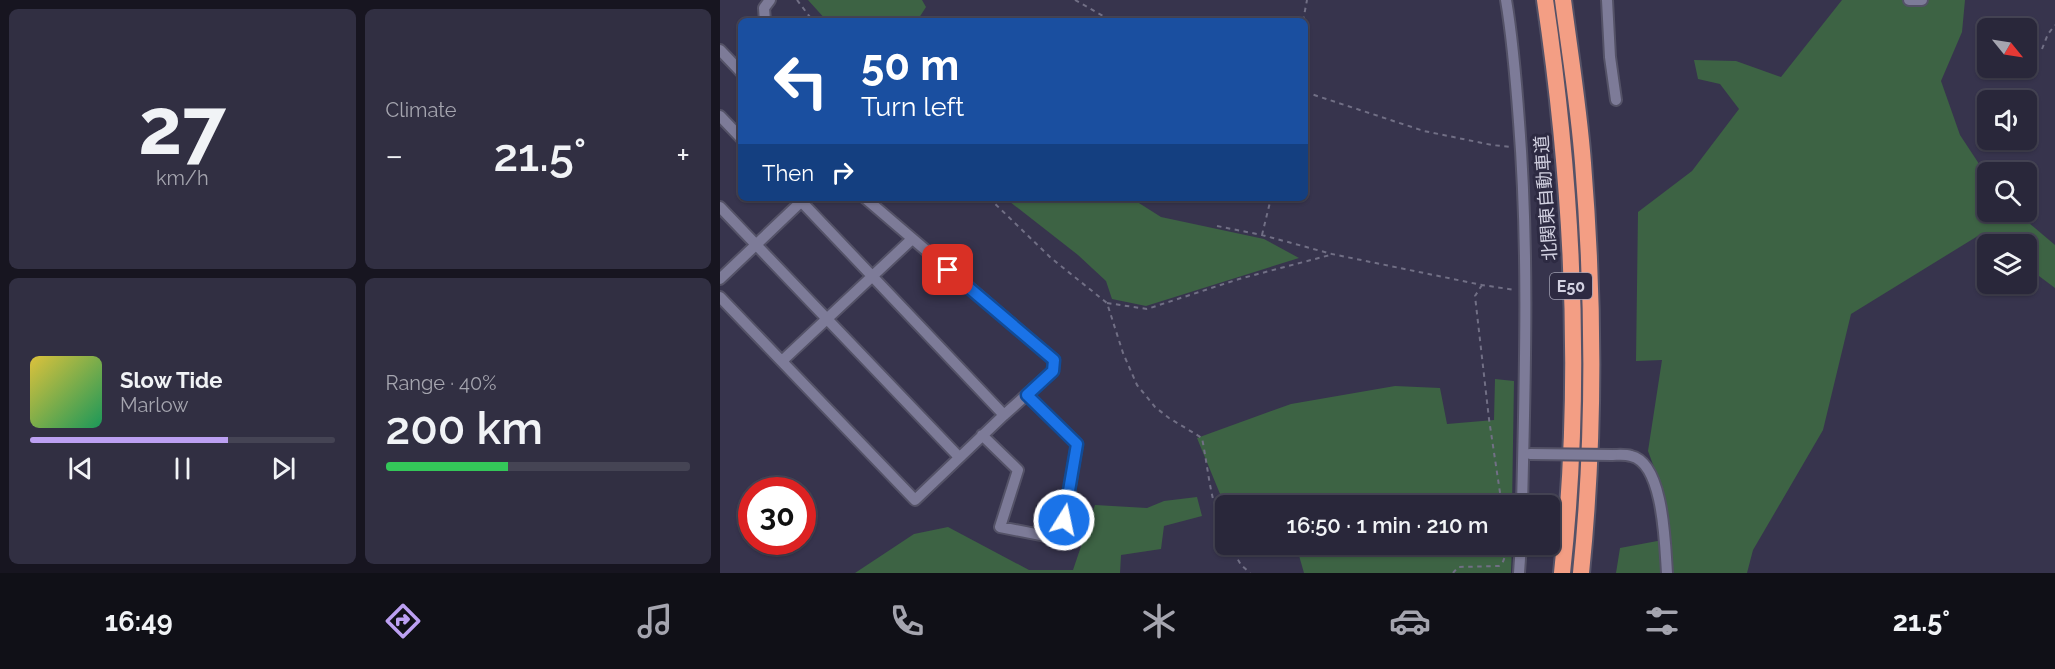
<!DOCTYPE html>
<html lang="en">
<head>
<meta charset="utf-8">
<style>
	:root { --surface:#29273a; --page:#312f42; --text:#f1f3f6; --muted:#a5a5af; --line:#454454; --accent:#bca0f2 }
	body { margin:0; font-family:Raleway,"Noto Sans JP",sans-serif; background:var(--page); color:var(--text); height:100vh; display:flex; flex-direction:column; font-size:22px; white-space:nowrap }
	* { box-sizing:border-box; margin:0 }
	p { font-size:20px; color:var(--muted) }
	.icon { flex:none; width:33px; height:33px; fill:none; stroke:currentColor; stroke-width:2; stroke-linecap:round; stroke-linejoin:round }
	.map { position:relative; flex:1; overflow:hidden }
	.details { display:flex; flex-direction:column; gap:9px; padding:9px; background:#171520; width:720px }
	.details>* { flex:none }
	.hud { position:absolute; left:18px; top:18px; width:570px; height:183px; border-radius:9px; box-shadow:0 2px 4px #0004,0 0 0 2px var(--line); background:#1a4fa0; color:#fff; overflow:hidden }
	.needle { width:39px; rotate:120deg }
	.controls { position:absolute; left:1257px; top:18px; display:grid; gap:12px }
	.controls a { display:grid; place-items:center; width:60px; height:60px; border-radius:9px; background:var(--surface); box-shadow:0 2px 4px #0004,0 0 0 2px var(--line); font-size:30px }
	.speed { position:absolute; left:18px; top:477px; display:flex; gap:12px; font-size:30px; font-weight:700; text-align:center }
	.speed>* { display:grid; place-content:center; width:78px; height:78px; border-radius:50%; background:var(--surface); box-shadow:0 2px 4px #0004,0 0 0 2px var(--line); line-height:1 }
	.speed .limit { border:9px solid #d22; background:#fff; color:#111 }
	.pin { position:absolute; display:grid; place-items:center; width:51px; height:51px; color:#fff; margin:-26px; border-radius:12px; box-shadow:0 3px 9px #0006 }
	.me { position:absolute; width:66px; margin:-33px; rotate:10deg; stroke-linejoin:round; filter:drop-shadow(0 0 4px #0008) }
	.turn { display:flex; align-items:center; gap:21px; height:126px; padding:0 24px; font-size:27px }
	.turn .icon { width:78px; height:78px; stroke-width:2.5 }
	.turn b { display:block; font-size:42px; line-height:51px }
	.then { display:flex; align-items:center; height:57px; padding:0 24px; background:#0003; gap:12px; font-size:22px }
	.big { font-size:45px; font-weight:600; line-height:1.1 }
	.details .widget { flex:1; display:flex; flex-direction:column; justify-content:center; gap:9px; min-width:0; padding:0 21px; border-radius:9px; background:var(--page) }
	.details .dial { align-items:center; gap:0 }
	.dial b { font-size:78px; line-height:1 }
	.song { display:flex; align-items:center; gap:18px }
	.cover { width:72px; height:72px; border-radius:9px; background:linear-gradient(135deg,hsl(50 70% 55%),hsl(150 70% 35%)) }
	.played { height:6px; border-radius:3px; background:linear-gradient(90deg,var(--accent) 65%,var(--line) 65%) }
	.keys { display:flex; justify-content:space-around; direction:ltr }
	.heat { display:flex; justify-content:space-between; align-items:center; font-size:33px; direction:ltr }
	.charge { height:9px; border-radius:4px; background:linear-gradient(90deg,#34c759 40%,var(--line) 0) }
	.details .tiles { flex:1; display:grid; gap:9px; grid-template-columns:repeat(2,1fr) }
	.trip { position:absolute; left:495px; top:495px; width:345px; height:60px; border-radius:9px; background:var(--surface); box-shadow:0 2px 4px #0004,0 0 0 2px var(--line); font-weight:600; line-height:60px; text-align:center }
	.tab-bar { display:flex; height:96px; justify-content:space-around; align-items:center; background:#101017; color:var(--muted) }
	.tab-bar .icon { width:42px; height:42px }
	.tab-bar .on { color:var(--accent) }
	.tab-bar b { font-size:27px; color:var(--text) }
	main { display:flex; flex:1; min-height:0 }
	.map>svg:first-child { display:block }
	.green { fill:#3d6344 }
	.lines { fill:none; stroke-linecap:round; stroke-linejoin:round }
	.minor-casing { stroke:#545267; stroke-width:14 }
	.highway-casing { stroke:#545267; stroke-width:20 }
	.path { stroke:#716f85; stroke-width:2; stroke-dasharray:4.5 4.5; stroke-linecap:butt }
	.minor { stroke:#7d7b98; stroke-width:10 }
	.highway { stroke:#f39e84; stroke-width:16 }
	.minor-bridge-casing { stroke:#545267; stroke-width:14; stroke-linecap:butt }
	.minor-bridge { stroke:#7d7b98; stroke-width:10 }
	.route-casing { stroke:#114b97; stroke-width:15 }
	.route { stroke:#1a73e8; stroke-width:10 }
	.labels { text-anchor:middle; stroke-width:6; stroke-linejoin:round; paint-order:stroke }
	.shield { fill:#2d2a42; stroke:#a09fb1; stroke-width:1.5 }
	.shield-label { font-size:16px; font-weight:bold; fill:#d2d1e1 }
	.street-label { font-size:18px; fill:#d2d1e1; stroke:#2d2a42 }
</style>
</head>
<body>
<main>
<section class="details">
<div class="tiles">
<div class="widget dial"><b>27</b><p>km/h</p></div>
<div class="widget"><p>Climate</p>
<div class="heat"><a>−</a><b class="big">21.5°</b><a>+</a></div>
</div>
<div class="widget">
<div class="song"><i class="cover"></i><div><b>Slow Tide</b><p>Marlow</p></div></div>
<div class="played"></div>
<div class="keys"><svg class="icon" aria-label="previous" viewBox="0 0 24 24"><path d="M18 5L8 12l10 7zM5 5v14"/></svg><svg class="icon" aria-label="pause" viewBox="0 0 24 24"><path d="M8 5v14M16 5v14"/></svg><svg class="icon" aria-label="next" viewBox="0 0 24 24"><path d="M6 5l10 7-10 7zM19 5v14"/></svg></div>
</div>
<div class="widget"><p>Range · 40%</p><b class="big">200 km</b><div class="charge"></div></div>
</div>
</section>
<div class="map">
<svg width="1335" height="573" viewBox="0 0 1335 573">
	<rect width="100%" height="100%" fill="#37344d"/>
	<path class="green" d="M88,0H202L206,7L197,21H107Z
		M1122,0H1245L1242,32L1221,81L1240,135L1267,176L1268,212H1296L1335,245V288L1307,267L1306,244H1276L1261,234L1131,314L1103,430L1033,550L1027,573H896L900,548L948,539L942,489L928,451L942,360L916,361L918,212L972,171L1019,109L1000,84L978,79L974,60L1016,61L1061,77Z
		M285,198H385L392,202L411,198L441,217L544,239L579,258L426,306L392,299L386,281L358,255Z
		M775,379L794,381L792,505L505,506L477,438L571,404L675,386L720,388L727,424L774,420Z
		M477,497L482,516L444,526L441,549L401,555L400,573H135L194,534L228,527L309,570H353L375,505L427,508L444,501Z
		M576,545H792L791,571V573H584Z"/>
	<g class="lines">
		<defs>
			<path id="minor" d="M786,0C793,41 796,81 799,122C809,250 805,378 802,506
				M887,0L890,57L896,100
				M1189,0H1202
				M45,21L44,8L50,0
				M0,50L21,72
				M0,116L21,138
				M78,198L284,415
				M0,207L239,457
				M0,279L85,198
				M0,297L195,500L284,415L333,371L334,360L145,198
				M62,361L192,239
				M262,435L298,470L280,527L341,539L357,444L307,395
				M892,455C898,455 905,454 911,456C944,463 945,546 947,573
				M799,573L801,544"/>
			<path id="highway" d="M825,0C853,189 863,383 842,573
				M843,0C850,54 859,109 863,163C874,299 875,437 861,573"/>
		</defs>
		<use href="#minor" class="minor-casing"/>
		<use href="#highway" class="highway-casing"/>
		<path class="path" d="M77,0L93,21
			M355,0L392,21
			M583,21L587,0
			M1322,49L1328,34L1335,25
			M585,92L704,131L772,145L790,147
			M269,198L331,258L387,303L403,353L417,385L435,407L449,418L482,438C489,473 490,503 506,537
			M497,226L542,235L612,254L762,285L795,290
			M542,235L551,198
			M762,285L755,296L769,419L782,506
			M387,303L427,309L519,279L610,255
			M509,544L521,565L530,573
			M733,573L738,567L779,566C786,561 785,553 785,544"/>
		<use href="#minor" class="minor"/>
		<use href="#highway" class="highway"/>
		<defs>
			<path id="minor-bridge" d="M810,454L892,455"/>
		</defs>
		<use href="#minor-bridge" class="minor-bridge-casing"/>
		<use href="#minor-bridge" class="minor-bridge"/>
	</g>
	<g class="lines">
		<defs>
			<path id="route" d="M228,270L334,360L333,371L307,395L357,444L344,520"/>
		</defs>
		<use href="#route" class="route-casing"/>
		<use href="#route" class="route"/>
	</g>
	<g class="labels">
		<rect class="shield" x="830" y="273" width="42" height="26" rx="4.5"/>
		<g class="shield-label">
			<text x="851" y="292">E50</text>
		</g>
		<g class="street-label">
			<text transform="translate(826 198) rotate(-94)" y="6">北関東自動車道</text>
		</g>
	</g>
</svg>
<div class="controls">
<a><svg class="needle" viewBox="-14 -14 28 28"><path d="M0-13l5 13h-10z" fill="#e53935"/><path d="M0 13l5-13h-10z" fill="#a5a5af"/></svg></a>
<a><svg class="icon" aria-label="sound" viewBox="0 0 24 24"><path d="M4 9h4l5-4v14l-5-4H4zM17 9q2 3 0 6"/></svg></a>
<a><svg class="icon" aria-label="search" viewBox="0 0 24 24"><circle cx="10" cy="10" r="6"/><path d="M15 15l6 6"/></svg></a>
<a><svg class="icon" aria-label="layers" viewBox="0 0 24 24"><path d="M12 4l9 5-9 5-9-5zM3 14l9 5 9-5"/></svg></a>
</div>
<div class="speed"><div class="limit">30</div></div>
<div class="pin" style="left:228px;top:270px;background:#d93025"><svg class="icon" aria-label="arrive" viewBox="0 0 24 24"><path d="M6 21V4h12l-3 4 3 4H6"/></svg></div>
<svg class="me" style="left:344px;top:520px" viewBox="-20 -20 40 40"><circle r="17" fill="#1a73e8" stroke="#fff" stroke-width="3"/><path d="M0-11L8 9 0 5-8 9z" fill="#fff"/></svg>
<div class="trip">16:50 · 1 min · 210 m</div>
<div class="hud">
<div class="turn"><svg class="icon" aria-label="left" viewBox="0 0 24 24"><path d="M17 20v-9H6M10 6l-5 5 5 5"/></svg><div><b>50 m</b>Turn left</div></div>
<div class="then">Then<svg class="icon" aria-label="right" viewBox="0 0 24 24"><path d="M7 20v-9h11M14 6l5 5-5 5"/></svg></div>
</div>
</div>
</main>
<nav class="tab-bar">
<b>16:49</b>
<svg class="icon on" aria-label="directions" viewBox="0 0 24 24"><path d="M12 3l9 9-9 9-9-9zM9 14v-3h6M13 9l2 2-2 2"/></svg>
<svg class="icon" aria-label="music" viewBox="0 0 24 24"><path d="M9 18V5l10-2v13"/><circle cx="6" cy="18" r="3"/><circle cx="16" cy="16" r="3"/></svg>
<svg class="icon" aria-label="phone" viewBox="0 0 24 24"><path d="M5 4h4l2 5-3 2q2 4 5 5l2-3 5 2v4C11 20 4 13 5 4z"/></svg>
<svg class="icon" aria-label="climate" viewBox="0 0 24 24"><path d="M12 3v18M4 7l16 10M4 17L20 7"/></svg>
<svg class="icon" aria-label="car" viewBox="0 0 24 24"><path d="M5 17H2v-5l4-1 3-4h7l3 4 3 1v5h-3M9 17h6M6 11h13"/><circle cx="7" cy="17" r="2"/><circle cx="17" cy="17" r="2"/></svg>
<svg class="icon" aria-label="filters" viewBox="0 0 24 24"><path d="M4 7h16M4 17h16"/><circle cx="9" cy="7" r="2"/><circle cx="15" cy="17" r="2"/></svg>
<b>21.5°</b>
</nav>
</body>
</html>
